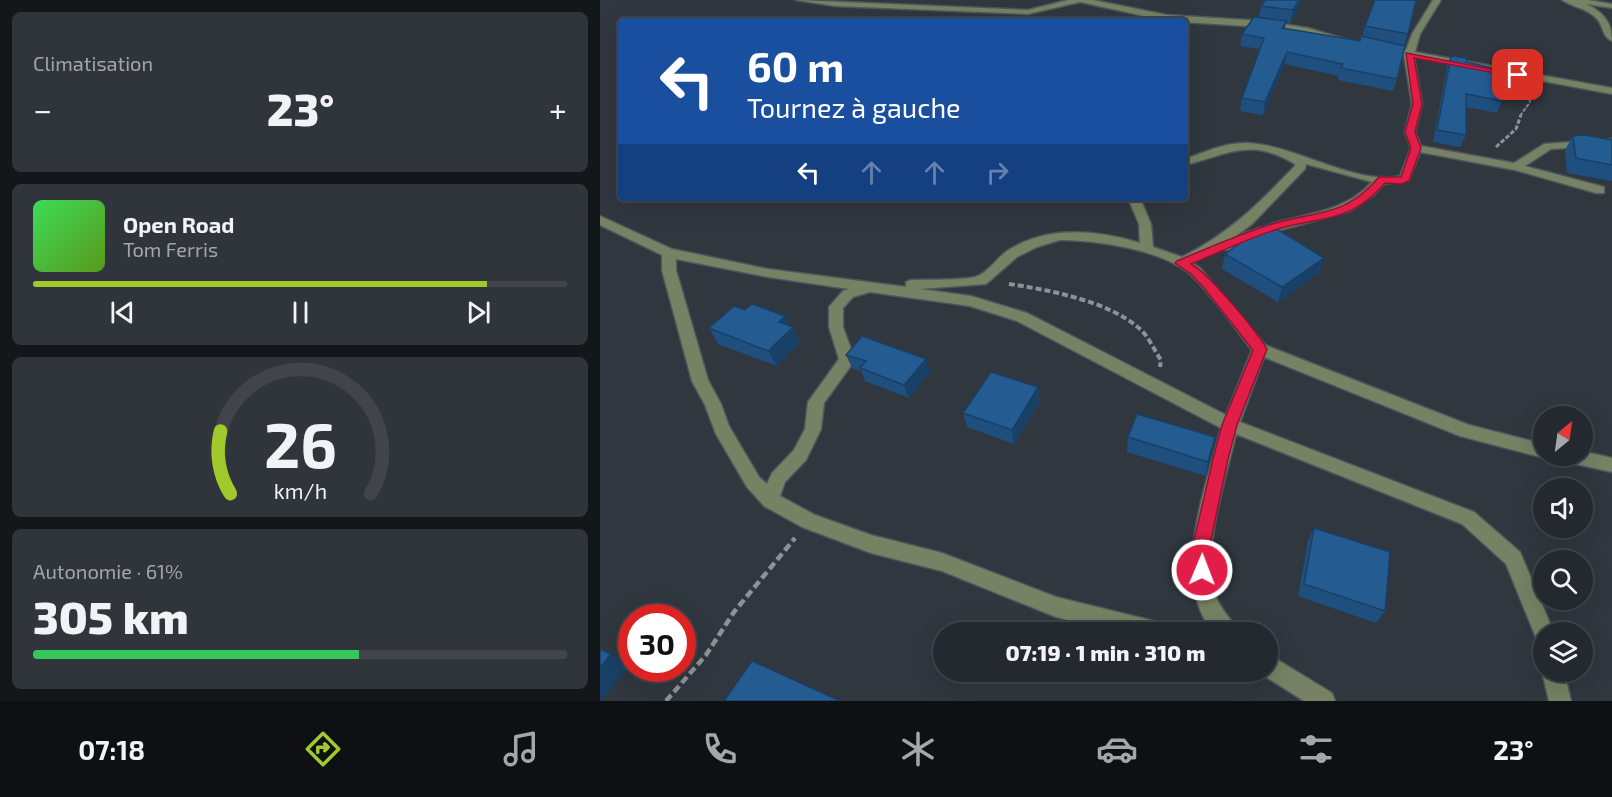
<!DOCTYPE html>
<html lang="fr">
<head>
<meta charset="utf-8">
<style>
	:root { --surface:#24292f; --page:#30353b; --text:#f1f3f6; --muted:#a3a6aa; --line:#41454b; --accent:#a0c92b }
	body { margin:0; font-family:"Exo 2",sans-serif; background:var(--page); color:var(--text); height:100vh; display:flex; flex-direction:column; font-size:22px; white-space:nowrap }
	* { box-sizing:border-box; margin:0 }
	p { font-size:20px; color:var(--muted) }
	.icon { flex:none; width:33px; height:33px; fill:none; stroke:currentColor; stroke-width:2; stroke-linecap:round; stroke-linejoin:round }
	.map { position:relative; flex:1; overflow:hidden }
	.drawer { display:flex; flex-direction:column; gap:12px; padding:12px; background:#14171a; width:600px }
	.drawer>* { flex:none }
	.banner { position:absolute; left:18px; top:18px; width:570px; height:183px; border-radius:6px; box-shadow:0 6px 24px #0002,0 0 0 2px var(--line); background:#1a4fa0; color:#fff; overflow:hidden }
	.needle { width:39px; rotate:29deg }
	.tools { position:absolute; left:933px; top:406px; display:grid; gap:12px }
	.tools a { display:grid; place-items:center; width:60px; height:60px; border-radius:50%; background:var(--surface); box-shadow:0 6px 24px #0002,0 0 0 2px var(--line); font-size:30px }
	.speed { position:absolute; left:18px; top:604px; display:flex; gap:12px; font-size:30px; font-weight:700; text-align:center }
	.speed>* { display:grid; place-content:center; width:78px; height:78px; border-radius:50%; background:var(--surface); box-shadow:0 6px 24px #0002,0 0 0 2px var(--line); line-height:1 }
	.speed .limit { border:9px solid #d22; background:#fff; color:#111 }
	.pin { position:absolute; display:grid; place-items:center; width:51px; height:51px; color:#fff; margin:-26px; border-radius:12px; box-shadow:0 3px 9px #0006 }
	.me { position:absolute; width:66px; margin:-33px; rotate:1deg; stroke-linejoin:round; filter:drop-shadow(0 0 4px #0008) }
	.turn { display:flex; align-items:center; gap:21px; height:126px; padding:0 30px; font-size:27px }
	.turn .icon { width:78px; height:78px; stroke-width:2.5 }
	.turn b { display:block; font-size:42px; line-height:51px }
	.lanes { display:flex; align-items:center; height:57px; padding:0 30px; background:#0003; justify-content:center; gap:30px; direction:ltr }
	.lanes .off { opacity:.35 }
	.big { font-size:45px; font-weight:800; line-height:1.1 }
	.drawer .widget { flex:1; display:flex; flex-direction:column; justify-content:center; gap:9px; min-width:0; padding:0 21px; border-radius:9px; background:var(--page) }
	.drawer .dial { align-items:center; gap:0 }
	.dial svg { height:156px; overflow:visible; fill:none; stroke:var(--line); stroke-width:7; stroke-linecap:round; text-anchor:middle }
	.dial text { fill:var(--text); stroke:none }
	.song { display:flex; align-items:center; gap:18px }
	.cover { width:72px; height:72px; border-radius:9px; background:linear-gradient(135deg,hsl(130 70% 55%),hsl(90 70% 35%)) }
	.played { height:6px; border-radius:3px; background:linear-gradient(90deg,var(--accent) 85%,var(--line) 85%) }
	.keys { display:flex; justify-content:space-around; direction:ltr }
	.heat { display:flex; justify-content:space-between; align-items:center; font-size:33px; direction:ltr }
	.charge { height:9px; border-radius:4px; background:linear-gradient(90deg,#34c759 61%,var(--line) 0) }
	.trip { position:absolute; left:333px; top:622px; width:345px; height:60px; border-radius:30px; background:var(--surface); box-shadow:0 6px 24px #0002,0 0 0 2px var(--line); font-weight:800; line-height:60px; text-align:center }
	.dock { display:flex; height:96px; justify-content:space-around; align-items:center; background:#0e1013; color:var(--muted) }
	.dock .icon { width:42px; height:42px }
	.dock .on { color:var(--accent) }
	.dock b { font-size:27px; color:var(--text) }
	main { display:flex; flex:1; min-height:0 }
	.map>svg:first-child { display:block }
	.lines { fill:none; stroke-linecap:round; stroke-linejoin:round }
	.minor-casing { stroke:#4f555d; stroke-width:3 }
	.path-far3 { stroke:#8c9298; stroke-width:2; stroke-dasharray:4 1.5; stroke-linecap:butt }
	.path-far2 { stroke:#8c9298; stroke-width:3; stroke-dasharray:4.5 2; stroke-linecap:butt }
	.path-far1 { stroke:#8c9298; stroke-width:4; stroke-dasharray:6 3; stroke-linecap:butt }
	.path { stroke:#8c9298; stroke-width:4.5; stroke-dasharray:8 4; stroke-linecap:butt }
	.minor { fill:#768263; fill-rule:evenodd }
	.wall { fill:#1f4f7e }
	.shaded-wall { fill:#194066 }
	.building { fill:#245c92; stroke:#194066; stroke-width:1.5 }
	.route { fill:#e11d48; stroke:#92132f; stroke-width:1.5 }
</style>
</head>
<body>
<main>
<section class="drawer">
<div class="widget"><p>Climatisation</p>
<div class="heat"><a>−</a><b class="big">23°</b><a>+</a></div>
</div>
<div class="widget">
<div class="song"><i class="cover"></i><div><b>Open Road</b><p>Tom Ferris</p></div></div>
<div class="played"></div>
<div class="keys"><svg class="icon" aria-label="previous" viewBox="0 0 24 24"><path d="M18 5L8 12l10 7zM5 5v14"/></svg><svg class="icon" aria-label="pause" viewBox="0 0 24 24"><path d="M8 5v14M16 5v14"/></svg><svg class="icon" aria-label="next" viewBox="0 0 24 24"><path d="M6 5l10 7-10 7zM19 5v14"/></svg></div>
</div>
<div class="widget dial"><svg viewBox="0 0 100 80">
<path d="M14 69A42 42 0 1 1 86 69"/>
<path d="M14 69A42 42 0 0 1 9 37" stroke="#a0c92b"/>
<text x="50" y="56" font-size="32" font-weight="700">26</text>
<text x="50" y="72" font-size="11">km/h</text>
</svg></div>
<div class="widget"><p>Autonomie · 61%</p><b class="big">305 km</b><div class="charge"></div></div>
</section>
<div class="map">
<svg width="1012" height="701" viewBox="0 0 1012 701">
	<rect width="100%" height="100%" fill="#30373f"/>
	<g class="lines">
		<defs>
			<path id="minor" d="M196,0L428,10L468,0H493L567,15L663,21L708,28L748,40L744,43L708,34L663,27L567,21L480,2L428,14L235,6Z
				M833,0H841L820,34L815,52L1012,88V94L814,57L822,104L815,132L821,146L914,163L944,144L1012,139V145L951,149L925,166L1004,187V193H996L915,170L820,152L809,180L784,184L774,195L750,211L673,232L628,250L618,249L592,263L600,268L665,345L869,425L944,444V456H950L944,458L860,436L664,357L640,422L874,512L920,552L954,633H944V643L937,640L906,564L862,524L636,434C626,478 601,551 615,594C620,610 632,618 638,633H614C569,580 606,488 621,428L417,321L370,306L270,292L253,297L243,308V327L255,360L224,403L221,429L206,460L185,482L180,496L215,515L271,535L342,553L456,597L562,623L569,626L572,633H520L456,617L342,571L271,553L202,527L164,506L147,487L116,434L105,405L92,381L62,270V255L0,225V216L72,249L168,269L306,287V282L311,280C332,279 355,281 375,277C387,274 397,258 407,251C447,225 497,230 540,243L539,224L530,203L531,198H543L542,203L551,224L553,247L582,257C630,233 658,204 695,166V164C650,137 629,154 585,165V159C606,152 626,142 648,143C694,145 757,186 800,176L811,148L805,132L812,104L804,55L781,49L785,46L806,50L812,34ZM706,164L772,182C749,207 723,211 691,219C671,223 652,230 633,238L652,224L705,169ZM460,240C496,240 564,250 591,275C613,296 633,326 652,350L626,415L427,313L371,296L320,289L386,284L417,257L437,247ZM76,259L168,277L249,289L243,291L229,307V327L239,359L208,402L205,429L194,450L172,473L167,484L159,477L129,426L121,404L108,380L76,270Z
				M962,0H988L1012,4V8L986,4C1003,12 1012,22 1012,41C1001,36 1004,25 996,18C987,8 972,7 962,0Z
				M982,451L1012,458V472L971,463L965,461L962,456H982Z
				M668,654L732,693L735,701H704L660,673L668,672Z
				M944,669V672H964L971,701H949L942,672Z"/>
		</defs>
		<use href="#minor" class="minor-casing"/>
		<path class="path-far3" d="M920,116L930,102L928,93"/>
		<path class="path-far2" d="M896,147L916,129L921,115"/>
		<path class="path-far1" d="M409,284C449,290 509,301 540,329C549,337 554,350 561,360L560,367"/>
		<path class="path" d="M66,701L106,655L134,612L195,538"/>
		<use href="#minor" class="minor"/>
	</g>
	<path class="wall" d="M665,0H700L698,10L690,23L686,22L685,29L760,41L762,37L765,26L808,34L804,46L797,79L793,91L738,80L739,76L685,64L663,115L640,111L642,98L660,49L640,46L642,34L659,18L661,6Z
		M851,56L866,62L902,101L897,113L866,107V135L860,147L833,142L847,67Z
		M973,136L1012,140V181L967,173L965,150Z
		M625,254L719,273L678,302L622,269Z
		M191,326L200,342L177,366L118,344L109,328Z
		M246,355L330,372L309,398L265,381L261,371L252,368Z
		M438,387L440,402L414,444L367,427L363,413Z
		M528,437H615L606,476L527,452Z
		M714,528L785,611L776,623L698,596L708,541Z"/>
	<path class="shaded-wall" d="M699,0H700L698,10L690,23L693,10Z
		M687,52L685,64L663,115L665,102Z
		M724,258L719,273L678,302L682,287Z
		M185,316L192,328L193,327L200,342L177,366L168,351L179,322Z
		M326,359L330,372L309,398L304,385Z
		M438,387L440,402L414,444L412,430Z
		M615,437L612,452L606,476L608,462Z
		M11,654L30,666L1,701H0V668Z"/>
	<path class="building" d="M665,0H699L693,10L661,6Z
		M775,0H816L808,34L765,26Z
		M654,17L687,21L682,28L760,41L761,36L805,46L797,79L741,68L743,64L687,52L665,102L642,98L664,38L642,34Z
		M851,56L867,58L866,62L902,70V101L866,94V135L837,130Z
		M984,135L1012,140V165L976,158L973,136Z
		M667,223L724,258L682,287L625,254Z
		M152,304L185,316L179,322L193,327L168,351L109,328L134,306L145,310Z
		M262,336L326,359L304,385L260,368L266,361L246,355Z
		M391,372L438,387L412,430L363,413Z
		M537,414L615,437L608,462L528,437Z
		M714,528L790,552L785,611L704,584Z
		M0,649L11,654L0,668Z
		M152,661L240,701H124Z"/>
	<path class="route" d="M806,53L922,75L918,77L814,58L822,104L815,132L821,148L809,181L801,184L785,183C751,223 723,216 678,229C649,238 620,252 591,264C609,273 656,331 667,349L637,425L628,459L609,549L611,570L608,576L602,579L596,576L592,549L613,459L622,425L653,350L604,288L591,274L575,263L577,261C608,248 640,234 672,224C718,210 744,218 779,177H801L811,148L805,132L813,104Z"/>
</svg>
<div class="tools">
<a><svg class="needle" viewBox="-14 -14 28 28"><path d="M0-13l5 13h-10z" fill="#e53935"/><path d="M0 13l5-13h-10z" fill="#a3a6aa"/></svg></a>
<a><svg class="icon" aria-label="sound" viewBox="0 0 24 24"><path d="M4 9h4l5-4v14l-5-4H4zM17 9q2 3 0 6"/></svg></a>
<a><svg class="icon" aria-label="search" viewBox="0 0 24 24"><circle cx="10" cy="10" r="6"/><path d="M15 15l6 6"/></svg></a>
<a><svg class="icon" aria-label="layers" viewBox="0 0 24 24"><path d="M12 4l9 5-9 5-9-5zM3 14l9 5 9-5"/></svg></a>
</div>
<div class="speed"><div class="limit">30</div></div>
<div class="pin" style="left:918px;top:75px;background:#d93025"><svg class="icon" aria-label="arrive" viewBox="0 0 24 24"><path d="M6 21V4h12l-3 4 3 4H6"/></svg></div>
<svg class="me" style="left:602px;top:570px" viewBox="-20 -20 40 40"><circle r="17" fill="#e11d48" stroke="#fff" stroke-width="3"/><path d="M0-11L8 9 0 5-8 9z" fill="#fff"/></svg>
<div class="trip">07:19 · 1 min · 310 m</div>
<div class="banner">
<div class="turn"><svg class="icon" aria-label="left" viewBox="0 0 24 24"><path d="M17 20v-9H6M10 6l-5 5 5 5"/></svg><div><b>60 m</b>Tournez à gauche</div></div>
<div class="lanes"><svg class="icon" aria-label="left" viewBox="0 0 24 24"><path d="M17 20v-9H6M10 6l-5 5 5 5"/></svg><svg class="icon off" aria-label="ahead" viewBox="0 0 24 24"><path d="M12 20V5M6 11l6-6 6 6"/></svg><svg class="icon off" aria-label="ahead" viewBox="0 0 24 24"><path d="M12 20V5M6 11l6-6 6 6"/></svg><svg class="icon off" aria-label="right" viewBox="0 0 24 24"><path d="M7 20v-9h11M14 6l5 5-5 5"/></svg></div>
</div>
</div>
</main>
<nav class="dock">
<b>07:18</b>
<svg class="icon on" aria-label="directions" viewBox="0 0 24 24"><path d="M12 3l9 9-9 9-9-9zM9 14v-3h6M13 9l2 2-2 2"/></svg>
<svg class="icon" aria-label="music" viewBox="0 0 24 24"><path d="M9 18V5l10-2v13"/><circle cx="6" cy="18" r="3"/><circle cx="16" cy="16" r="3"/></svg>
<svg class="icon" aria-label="phone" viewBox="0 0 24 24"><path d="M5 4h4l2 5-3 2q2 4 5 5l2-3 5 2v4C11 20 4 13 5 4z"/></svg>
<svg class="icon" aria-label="climate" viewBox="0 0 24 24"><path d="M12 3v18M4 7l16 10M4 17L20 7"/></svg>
<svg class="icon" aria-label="car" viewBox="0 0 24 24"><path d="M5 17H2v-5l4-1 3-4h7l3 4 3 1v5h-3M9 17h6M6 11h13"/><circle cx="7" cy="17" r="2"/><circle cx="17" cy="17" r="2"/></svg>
<svg class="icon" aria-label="filters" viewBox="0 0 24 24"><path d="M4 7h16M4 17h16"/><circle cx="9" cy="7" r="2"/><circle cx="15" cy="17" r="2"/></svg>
<b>23°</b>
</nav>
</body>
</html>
